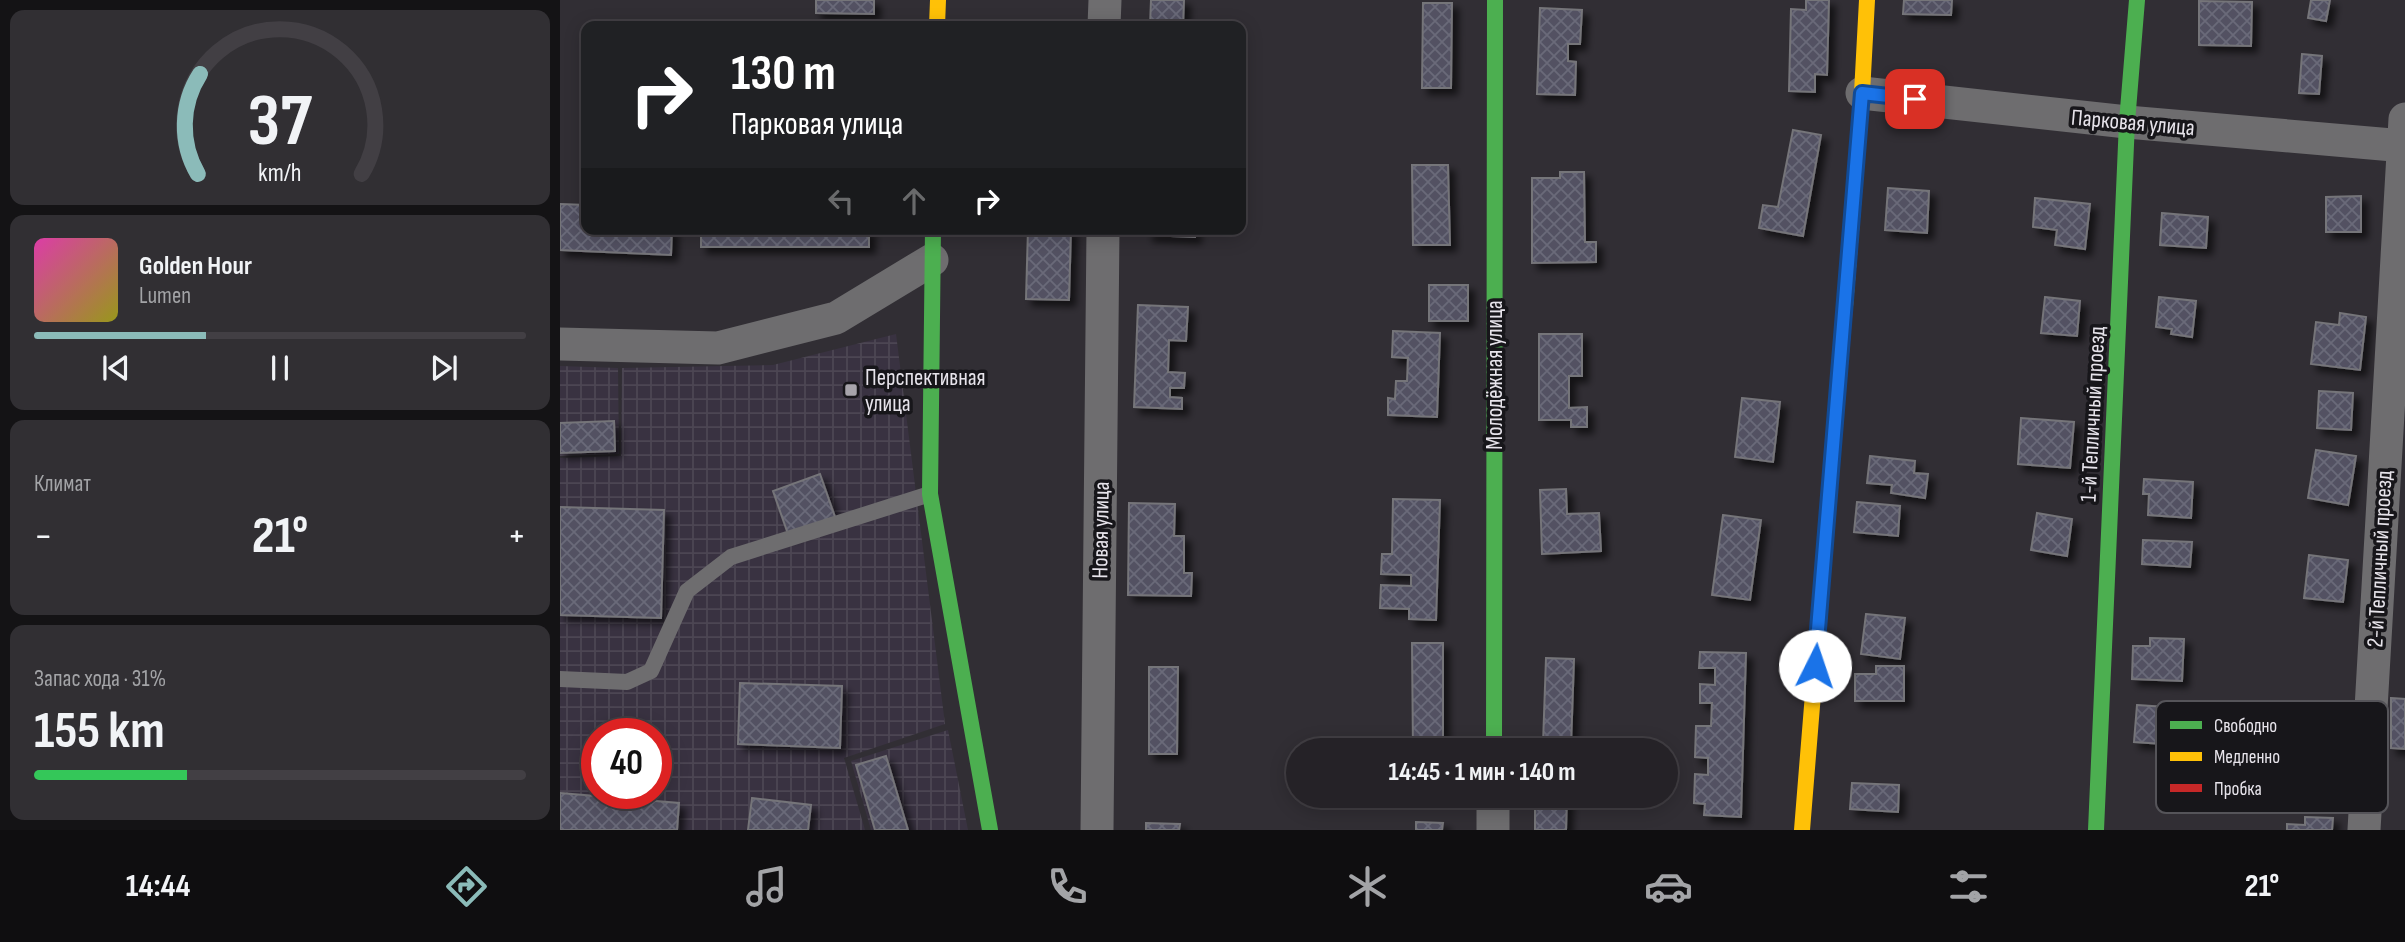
<!DOCTYPE html>
<html lang="ru">
<head>
<meta charset="utf-8">
<style>
	:root { --surface:#252227; --page:#312f33; --text:#f1f3f6; --muted:#a3a4a7; --line:#423f44; --accent:#8bbbb9 }
	body { margin:0; font-family:"Sofia Sans Condensed",sans-serif; background:var(--page); color:var(--text); height:100vh; display:flex; flex-direction:column; font-size:26px; white-space:nowrap }
	* { box-sizing:border-box; margin:0 }
	p { font-size:23px; color:var(--muted) }
	.icon { flex:none; width:38px; height:38px; fill:none; stroke:currentColor; stroke-width:2; stroke-linecap:round; stroke-linejoin:round }
	.map { position:relative; flex:1; overflow:hidden }
	.side { display:flex; flex-direction:column; gap:10px; padding:10px; background:#141315; width:560px }
	.side>* { flex:none }
	.banner { position:absolute; left:21px; top:21px; width:665px; height:214px; border-radius:14px; box-shadow:0 4px 18px #0003,0 0 0 2px var(--line); background:#202124; color:#fff; overflow:hidden }
	.speed { position:absolute; left:21px; top:718px; display:flex; gap:14px; font-size:35px; font-weight:700; text-align:center }
	.speed>* { display:grid; place-content:center; width:91px; height:91px; border-radius:50%; background:var(--surface); box-shadow:0 4px 18px #0003,0 0 0 2px var(--line); line-height:1 }
	.speed .limit { border:10px solid #d22; background:#fff; color:#111 }
	.pin { position:absolute; display:grid; place-items:center; width:60px; height:60px; color:#fff; margin:-30px; border-radius:14px; box-shadow:0 4px 10px #0006 }
	.me { position:absolute; width:77px; margin:-38px; rotate:4deg; stroke-linejoin:round; filter:drop-shadow(0 0 5px #0008) }
	.turn { display:flex; align-items:center; gap:24px; height:147px; padding:0 35px; font-size:32px }
	.turn .icon { width:91px; height:91px; stroke-width:2.5 }
	.turn b { display:block; font-size:49px; line-height:60px }
	.lanes { display:flex; align-items:center; height:66px; padding:0 35px; background:#0003; justify-content:center; gap:35px; direction:ltr }
	.lanes .off { opacity:.35 }
	.big { font-size:52px; font-weight:700; line-height:1.1 }
	.side .tile { flex:1; display:flex; flex-direction:column; justify-content:center; gap:10px; min-width:0; padding:0 24px; border-radius:14px; background:var(--page) }
	.side .dial { align-items:center; gap:0 }
	.dial svg { height:182px; overflow:visible; fill:none; stroke:var(--line); stroke-width:7; stroke-linecap:round; text-anchor:middle }
	.dial text { fill:var(--text); stroke:none }
	.song { display:flex; align-items:center; gap:21px }
	.cover { width:84px; height:84px; border-radius:10px; background:linear-gradient(135deg,hsl(320 70% 55%),hsl(60 70% 35%)) }
	.played { height:7px; border-radius:4px; background:linear-gradient(90deg,var(--accent) 35%,var(--line) 35%) }
	.keys { display:flex; justify-content:space-around; direction:ltr }
	.heat { display:flex; justify-content:space-between; align-items:center; font-size:38px; direction:ltr }
	.charge { height:10px; border-radius:5px; background:linear-gradient(90deg,#34c759 31%,var(--line) 0) }
	.trip { position:absolute; left:726px; top:738px; width:392px; height:70px; border-radius:35px; background:var(--surface); box-shadow:0 4px 18px #0003,0 0 0 2px var(--line); font-weight:700; line-height:70px; text-align:center }
	.menu { display:flex; height:112px; justify-content:space-around; align-items:center; background:#0f0e10; color:var(--muted) }
	.menu .icon { width:49px; height:49px }
	.menu .on { color:var(--accent) }
	.menu b { font-size:32px; color:var(--text) }
	main { display:flex; flex:1; min-height:0 }
	.map>svg:first-child { display:block }
	.industrial { fill:url(#industrial-grid); fill-rule:evenodd }
	.building { fill:url(#building-cross-hatch); stroke:#757479; stroke-width:2; filter:url(#shadow) }
	.lines { fill:none; stroke-linecap:round; stroke-linejoin:round }
	.lane { stroke:#6e6d6f; stroke-width:16 }
	.street { stroke:#6e6d6f; stroke-width:33 }
	.fast { stroke:#4caf50; stroke-width:16 }
	.slow { stroke:#ffc107; stroke-width:16 }
	.jam { stroke:#c62828; stroke-width:16 }
	.route-casing { stroke:#114b97; stroke-width:18 }
	.route { stroke:#1a73e8; stroke-width:12 }
	.poi-dot { fill:#a7a4ab; stroke:#17161a; stroke-width:2.5 }
	.labels { text-anchor:middle; stroke-width:7; stroke-linejoin:round; paint-order:stroke }
	.street-label { font-size:23px; fill:#e7e4eb; stroke:#17161a }
	.poi-label { font-size:23px; fill:#e7e4eb; stroke:#17161a; text-anchor:start }
	.key { fill:#17161a; stroke:#555459; stroke-width:2 }
	.key-label { font-size:19px; fill:#e7e4eb }
</style>
</head>
<body>
<main>
<section class="side">
<div class="tile dial"><svg viewBox="0 0 100 80">
<path d="M14 69A42 42 0 1 1 86 69"/>
<path d="M14 69A42 42 0 0 1 15 25" stroke="#8bbbb9"/>
<text x="50" y="56" font-size="32" font-weight="700">37</text>
<text x="50" y="72" font-size="11">km/h</text>
</svg></div>
<div class="tile">
<div class="song"><i class="cover"></i><div><b>Golden Hour</b><p>Lumen</p></div></div>
<div class="played"></div>
<div class="keys"><svg class="icon" aria-label="previous" viewBox="0 0 24 24"><path d="M18 5L8 12l10 7zM5 5v14"/></svg><svg class="icon" aria-label="pause" viewBox="0 0 24 24"><path d="M8 5v14M16 5v14"/></svg><svg class="icon" aria-label="next" viewBox="0 0 24 24"><path d="M6 5l10 7-10 7zM19 5v14"/></svg></div>
</div>
<div class="tile"><p>Климат</p>
<div class="heat"><a>−</a><b class="big">21°</b><a>+</a></div>
</div>
<div class="tile"><p>Запас хода · 31%</p><b class="big">155 km</b><div class="charge"></div></div>
</section>
<div class="map">
<svg width="1845" height="830" viewBox="0 0 1845 830">
	<defs>
		<pattern id="industrial-grid" width="8" height="8" patternUnits="userSpaceOnUse" patternTransform="scale(1.75)"><rect width="8" height="8" fill="#393241"/><path d="M0 4h8M4 0v8" fill="none" stroke="#4c4653"/></pattern>
		<pattern id="building-cross-hatch" width="8" height="8" patternUnits="userSpaceOnUse" patternTransform="scale(1.75)"><rect width="8" height="8" fill="#525162"/><path d="M0 0l8 8M0 8l8-8" fill="none" stroke="#6b6a79"/></pattern>
		<filter id="shadow"><feDropShadow dx="6" dy="6" stdDeviation="3.5" flood-color="#0009"/></filter>
	</defs>
	<rect width="100%" height="100%" fill="#312e34"/>
	<path class="industrial" d="M336,334L385,724L284,758L305,830H0V458L61,456L62,368L213,365ZM37,733H96V793H37Z
		M0,366L58,368L59,454L0,456Z
		M388,730L408,830H311L291,761Z"/>
	<path class="building" d="M256,0H314V14L256,13Z
		M591,0H624L623,26H590Z
		M1246,0H1269L1267,75L1255,74V92L1229,91L1231,9L1246,10Z
		M1344,0H1392L1391,15L1343,14Z
		M1751,0H1770L1766,21L1748,18Z
		M1639,1L1692,2L1691,46L1639,45Z
		M863,3H892L891,88H862Z
		M980,8L1022,10L1020,44H1008V61L1016,62L1015,95L977,94Z
		M1742,54L1762,56L1759,94L1739,93Z
		M1233,130L1261,135L1243,236L1199,228L1203,205L1218,207Z
		M852,165H888L890,245H853Z
		M1000,172H1024L1025,242H1036V262L972,263V178H1000Z
		M1328,188L1369,191L1367,233L1325,230Z
		M1801,196V232H1766V197Z
		M1475,198L1530,204L1525,249L1495,245L1497,230L1473,227Z
		M0,204L26,205V229H112L111,255L0,250Z
		M1602,213L1648,217L1646,248L1600,245Z
		M141,229H309V247H141Z
		M468,229H511L509,300L466,299Z
		M588,229H635V237L587,235Z
		M869,285H908V321H869Z
		M1485,297L1520,301L1517,336L1481,333Z
		M1599,297L1636,301L1632,337L1611,334L1612,329L1596,327Z
		M578,305L628,307L626,341L609,340L608,372L625,373L624,388H610V397L622,398V409L574,407Z
		M1780,313L1806,317L1800,370L1751,364L1756,322L1779,325Z
		M833,331L880,333L877,417L828,415V398L835,399L836,381H847L848,358L832,357Z
		M979,334H1022V376H1009V408L1027,407V427H1011V420H979Z
		M1759,391L1793,393L1791,430L1757,428Z
		M1182,398L1220,402L1213,462L1175,457Z
		M1461,418L1514,422L1510,468L1458,464Z
		M54,421L55,451L0,453V423Z
		M1756,450L1796,456L1788,505L1748,498Z
		M1310,456L1355,461L1354,473L1368,474L1365,498L1331,493L1332,485L1307,483Z
		M260,474L275,517L228,534L213,491Z
		M1584,479L1633,482L1631,518L1588,515L1589,494H1583Z
		M1006,489L1007,514L1039,513L1041,551L982,554L980,490Z
		M833,499L880,500L876,620L849,619V609L820,608L821,585L851,586V575L821,574L822,554H832Z
		M1297,502L1340,506L1338,536L1294,532Z
		M569,503L615,504L614,536H624V573H632L631,596L568,595Z
		M0,507L104,510L101,618L0,615Z
		M1477,513L1512,519L1507,556L1471,550Z
		M1163,515L1201,520L1190,600L1152,595Z
		M1583,540L1632,542L1630,567L1582,564Z
		M1749,555L1788,560L1783,602L1744,598Z
		M1306,614L1345,618L1340,659L1301,654Z
		M1590,638L1624,639L1622,681L1572,679L1573,646H1590Z
		M852,643H883V751H853Z
		M1140,652L1186,653L1181,817L1144,815L1145,804L1134,803L1135,774L1148,775V758L1135,757L1136,726H1151L1152,703H1140V684L1155,685V668H1139Z
		M986,658L1014,659L1011,745L983,744Z
		M1316,666H1344V701H1295V674H1316Z
		M589,667H618L617,754H589Z
		M180,683L282,686L280,748L178,744Z
		M1831,698L1845,699V749L1831,748Z
		M1577,705L1636,709L1634,746L1574,742Z
		M326,756L348,830H315L296,765Z
		M1292,783L1339,785L1338,812L1290,809Z
		M0,793L119,803L117,830H0Z
		M975,797L1007,798L1006,830H975Z
		M192,798L251,805L248,830H188Z
		M1745,817L1773,818L1772,830H1727V824L1745,825Z
		M856,822L883,823L882,830H856Z
		M586,823L620,824L619,830H586Z"/>
	<g class="lines">
		<path class="lane" d="M0,679L67,682L91,671L127,591L171,557L370,494"/>
		<path class="street" d="M544,26L545,0
			M1302,93L1567,122L1845,146
			M0,344L158,348L276,318L372,260
			M537,830L543,229
			M933,830V796
			M1804,830L1845,119"/>
		<path class="fast" d="M373,229L370,494L430,830
			M934,751L935,0
			M1536,830L1567,122L1577,0"/>
		<path class="slow" d="M377,26L378,0
			M1285,306L1302,93L1307,0
			M1242,830L1268,508"/>
		<path class="jam" d="M1268,508L1285,306"/>
	</g>
	<g class="lines">
		<defs>
			<path id="route" d="M1255,666L1302,93L1355,99"/>
		</defs>
		<use href="#route" class="route-casing"/>
		<use href="#route" class="route"/>
	</g>
	<rect class="poi-dot" x="284" y="383" width="14" height="14" rx="3.5"/>
	<g class="labels">
		<g class="street-label">
			<text transform="translate(1573 122) rotate(5)" y="8">Парковая улица</text>
			<text transform="translate(934 375) rotate(-90)" y="8">Молодёжная улица</text>
			<text transform="translate(1532 414) rotate(-87)" y="8">1-й Тепличный проезд</text>
			<text transform="translate(540 530) rotate(-89)" y="8">Новая улица</text>
			<text transform="translate(1819 559) rotate(-87)" y="8">2-й Тепличный проезд</text>
		</g>
		<g class="poi-label">
			<text x="305" y="385">Перспективная<tspan x="305" dy="26">улица</tspan></text>
		</g>
	</g>
	<rect x="1596" y="701" width="232" height="112" rx="10" class="key"/>
	<rect x="1610" y="721" width="32" height="8" fill="#4caf50"/>
	<rect x="1610" y="752" width="32" height="9" fill="#ffc107"/>
	<rect x="1610" y="784" width="32" height="8" fill="#c62828"/>
	<g class="key-label">
		<text x="1654" y="732">Свободно</text>
		<text x="1654" y="763">Медленно</text>
		<text x="1654" y="795">Пробка</text>
	</g>
</svg>
<div class="speed"><div class="limit">40</div></div>
<div class="pin" style="left:1355px;top:99px;background:#d93025"><svg class="icon" aria-label="arrive" viewBox="0 0 24 24"><path d="M6 21V4h12l-3 4 3 4H6"/></svg></div>
<svg class="me" style="left:1255px;top:666px" viewBox="-20 -20 40 40"><circle r="19" fill="#fff"/><path d="M0-13L10 11 0 6-10 11z" fill="#1a73e8"/></svg>
<div class="trip">14:45 · 1 мин · 140 m</div>
<div class="banner">
<div class="turn"><svg class="icon" aria-label="right" viewBox="0 0 24 24"><path d="M7 20v-9h11M14 6l5 5-5 5"/></svg><div><b>130 m</b>Парковая улица</div></div>
<div class="lanes"><svg class="icon off" aria-label="left" viewBox="0 0 24 24"><path d="M17 20v-9H6M10 6l-5 5 5 5"/></svg><svg class="icon off" aria-label="ahead" viewBox="0 0 24 24"><path d="M12 20V5M6 11l6-6 6 6"/></svg><svg class="icon" aria-label="right" viewBox="0 0 24 24"><path d="M7 20v-9h11M14 6l5 5-5 5"/></svg></div>
</div>
</div>
</main>
<nav class="menu">
<b>14:44</b>
<svg class="icon on" aria-label="directions" viewBox="0 0 24 24"><path d="M12 3l9 9-9 9-9-9zM9 14v-3h6M13 9l2 2-2 2"/></svg>
<svg class="icon" aria-label="music" viewBox="0 0 24 24"><path d="M9 18V5l10-2v13"/><circle cx="6" cy="18" r="3"/><circle cx="16" cy="16" r="3"/></svg>
<svg class="icon" aria-label="phone" viewBox="0 0 24 24"><path d="M5 4h4l2 5-3 2q2 4 5 5l2-3 5 2v4C11 20 4 13 5 4z"/></svg>
<svg class="icon" aria-label="climate" viewBox="0 0 24 24"><path d="M12 3v18M4 7l16 10M4 17L20 7"/></svg>
<svg class="icon" aria-label="car" viewBox="0 0 24 24"><path d="M5 17H2v-5l4-1 3-4h7l3 4 3 1v5h-3M9 17h6M6 11h13"/><circle cx="7" cy="17" r="2"/><circle cx="17" cy="17" r="2"/></svg>
<svg class="icon" aria-label="filters" viewBox="0 0 24 24"><path d="M4 7h16M4 17h16"/><circle cx="9" cy="7" r="2"/><circle cx="15" cy="17" r="2"/></svg>
<b>21°</b>
</nav>
</body>
</html>
